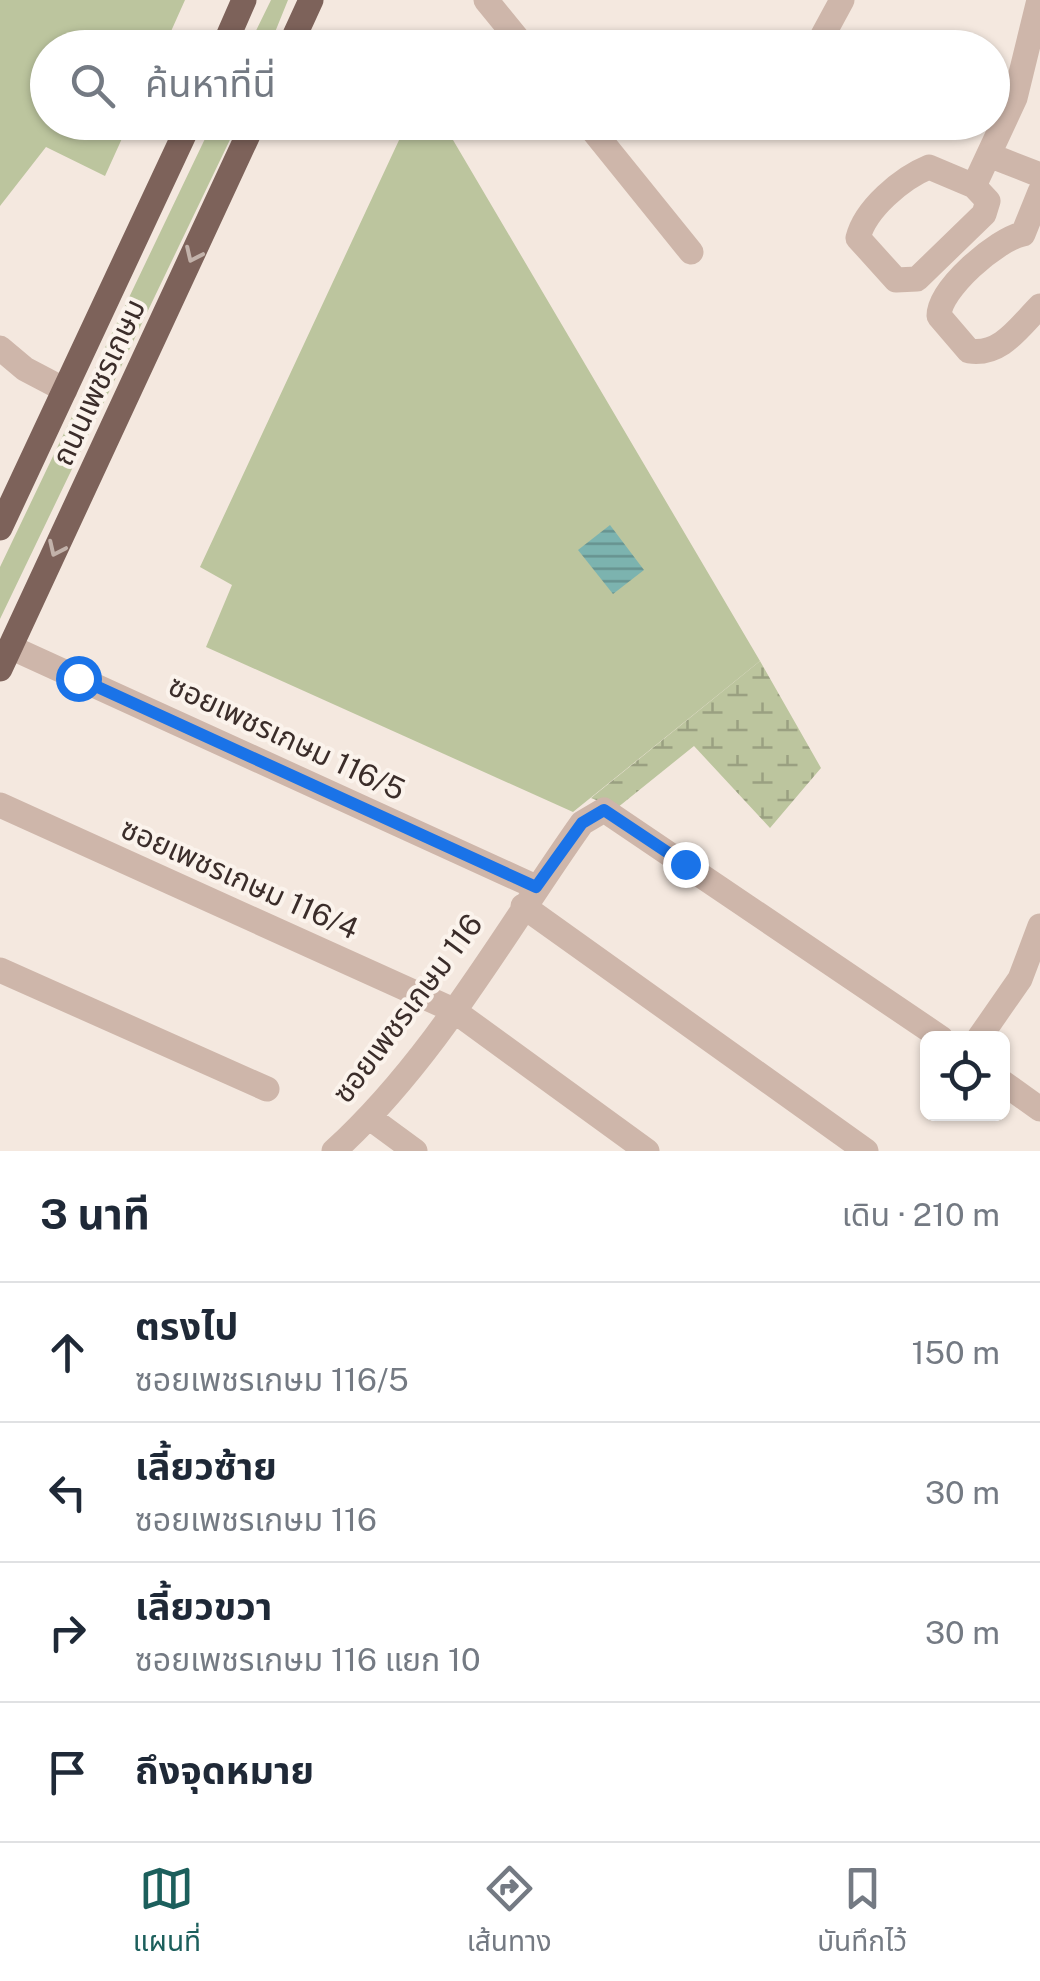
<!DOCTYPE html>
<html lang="th">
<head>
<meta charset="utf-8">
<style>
	:root { --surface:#fff; --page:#f6f6f7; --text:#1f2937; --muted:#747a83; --line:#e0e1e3; --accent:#1c5f5c }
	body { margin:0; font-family:"Public Sans","Noto Sans Thai",sans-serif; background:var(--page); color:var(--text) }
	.controls { position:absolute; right:30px; bottom:30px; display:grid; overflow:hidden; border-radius:15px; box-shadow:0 2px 8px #0004 }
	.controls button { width:90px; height:90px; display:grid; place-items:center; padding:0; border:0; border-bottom:2px solid var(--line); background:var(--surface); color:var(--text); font:50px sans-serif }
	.stop { position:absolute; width:30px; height:30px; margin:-22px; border:8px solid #1a73e8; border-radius:50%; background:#fff }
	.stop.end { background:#1a73e8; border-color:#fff; box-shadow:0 2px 10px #0008 }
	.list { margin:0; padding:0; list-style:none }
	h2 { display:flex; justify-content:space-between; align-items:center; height:130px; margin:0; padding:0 40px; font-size:42px }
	h2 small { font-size:32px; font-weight:400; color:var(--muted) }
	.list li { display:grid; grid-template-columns:65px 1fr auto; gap:30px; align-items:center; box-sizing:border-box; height:140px; padding:0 40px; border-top:2px solid var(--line) }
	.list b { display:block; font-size:38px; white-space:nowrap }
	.list p { margin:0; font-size:32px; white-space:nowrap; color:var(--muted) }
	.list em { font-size:32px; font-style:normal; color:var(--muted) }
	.icon { flex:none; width:55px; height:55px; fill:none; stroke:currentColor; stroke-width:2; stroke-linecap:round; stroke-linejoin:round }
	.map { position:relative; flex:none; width:1040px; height:1151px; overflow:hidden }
	.search { position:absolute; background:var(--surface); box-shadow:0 2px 8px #0004; left:30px; right:30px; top:30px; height:110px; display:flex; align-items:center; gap:25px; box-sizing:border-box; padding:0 35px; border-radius:55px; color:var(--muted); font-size:38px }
	.sheet { height:690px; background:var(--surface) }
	nav { display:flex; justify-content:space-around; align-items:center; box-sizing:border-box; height:140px; border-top:2px solid var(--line); background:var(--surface); font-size:28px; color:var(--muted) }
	nav a { display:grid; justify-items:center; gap:5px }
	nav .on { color:var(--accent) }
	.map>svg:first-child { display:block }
	.green { fill:#bcc59e }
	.wetland { fill:url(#wetland-marsh) }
	.water { fill:url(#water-rules) }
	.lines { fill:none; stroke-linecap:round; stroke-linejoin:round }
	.minor { stroke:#ceb6aa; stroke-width:25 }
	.major { stroke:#7d625a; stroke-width:25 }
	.oneway { stroke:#c2b2aa }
	.route { stroke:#1a73e8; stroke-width:12 }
	.labels { text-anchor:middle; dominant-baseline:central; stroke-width:8; stroke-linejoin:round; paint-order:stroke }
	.street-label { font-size:30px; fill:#3b2d2a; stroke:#fbf3ec }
</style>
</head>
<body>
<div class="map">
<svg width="1040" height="1151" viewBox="0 0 1040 1151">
	<defs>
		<pattern id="wetland-marsh" width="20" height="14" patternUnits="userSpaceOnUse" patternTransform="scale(2.5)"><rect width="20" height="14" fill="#bcc59e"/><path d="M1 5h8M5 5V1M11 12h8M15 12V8" fill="none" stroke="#9aa081"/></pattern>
		<pattern id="water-rules" width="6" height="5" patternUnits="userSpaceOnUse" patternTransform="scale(2.5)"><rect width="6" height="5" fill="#7cb3af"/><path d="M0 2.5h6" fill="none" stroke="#67928f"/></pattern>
	</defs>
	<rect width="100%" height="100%" fill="#f4e8df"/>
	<path class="green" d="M0 0H185L164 47 48 48V122L129 123 105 176 46 147 0 206Z
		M271 0H288L269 47H248Z
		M213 122 238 123 0 619V567Z
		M407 123H443L760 661 573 812 206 647 232 585 200 567Z"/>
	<path class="wetland" d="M760 661 821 768 770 828 694 746 617 808 591 798Z"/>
	<path class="water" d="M610 525 644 570 613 594 578 550Z"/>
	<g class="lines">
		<path class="minor" d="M486 0 525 48
			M649 48 654 43
			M816 48 842 0
			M586 122 691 252
			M989 155 1040 175
			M974 186 988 201 984 214 917 279 896 280 858 238C865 209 902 178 929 167L974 186 1015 98 1039 0
			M1040 192 1023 234C997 239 939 289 939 316L969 351C1001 356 1019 327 1040 306
			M0 348 25 369 65 390
			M10 647 536 887
			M0 805 453 1010 647 1151
			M523 906 866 1151
			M0 970 267 1089
			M979 1038 1020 979 1040 926
			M1002 1082 1040 1109
			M370 1118 415 1151
			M334 1151C435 1059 504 933 582 823L604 810 941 1038"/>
		<path class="major" d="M223 48 244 0
			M289 48 311 0
			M0 528 190 122
			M0 669 254 122"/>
	</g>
	<defs><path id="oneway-chevron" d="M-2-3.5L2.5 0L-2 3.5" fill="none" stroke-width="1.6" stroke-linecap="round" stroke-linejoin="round" transform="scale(2.5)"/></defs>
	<g class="oneway">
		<use href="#oneway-chevron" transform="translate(193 255) rotate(115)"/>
		<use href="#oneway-chevron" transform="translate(56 549) rotate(115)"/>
	</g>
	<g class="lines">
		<path class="route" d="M78 678 536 887 582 823 604 810 685 864"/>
	</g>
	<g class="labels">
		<g class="street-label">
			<text transform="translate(98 382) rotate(-65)">ถนนเพชรเกษม</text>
			<text transform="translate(287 737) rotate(25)">ซอยเพชรเกษม 116/5</text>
			<text transform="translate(240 878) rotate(24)">ซอยเพชรเกษม 116/4</text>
			<text transform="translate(407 1008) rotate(-53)">ซอยเพชรเกษม 116</text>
		</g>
	</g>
</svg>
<div class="controls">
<button><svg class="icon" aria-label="locate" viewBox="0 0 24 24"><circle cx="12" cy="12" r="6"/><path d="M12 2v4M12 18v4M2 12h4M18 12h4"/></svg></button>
</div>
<div class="stop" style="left:78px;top:678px"></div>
<div class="stop end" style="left:685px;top:864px"></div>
<div class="search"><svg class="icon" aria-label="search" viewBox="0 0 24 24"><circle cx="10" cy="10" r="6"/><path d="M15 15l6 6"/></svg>ค้นหาที่นี่</div>
</div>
<section class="sheet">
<h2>3 นาที<small>เดิน · 210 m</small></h2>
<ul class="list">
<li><svg class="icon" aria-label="ahead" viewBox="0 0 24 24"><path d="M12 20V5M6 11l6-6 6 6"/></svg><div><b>ตรงไป</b><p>ซอยเพชรเกษม 116/5</p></div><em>150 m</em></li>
<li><svg class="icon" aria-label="left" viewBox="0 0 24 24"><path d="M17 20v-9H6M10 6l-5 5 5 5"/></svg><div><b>เลี้ยวซ้าย</b><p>ซอยเพชรเกษม 116</p></div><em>30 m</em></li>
<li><svg class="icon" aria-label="right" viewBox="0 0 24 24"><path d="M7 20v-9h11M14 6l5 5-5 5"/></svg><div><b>เลี้ยวขวา</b><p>ซอยเพชรเกษม 116 แยก 10</p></div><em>30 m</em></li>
<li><svg class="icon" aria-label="arrive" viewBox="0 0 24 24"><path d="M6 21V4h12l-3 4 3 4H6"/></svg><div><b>ถึงจุดหมาย</b></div></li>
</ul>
</section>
<nav>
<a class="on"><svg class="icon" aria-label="map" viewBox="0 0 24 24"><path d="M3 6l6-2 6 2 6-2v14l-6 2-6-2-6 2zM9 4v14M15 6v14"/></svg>แผนที่</a>
<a><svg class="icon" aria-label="directions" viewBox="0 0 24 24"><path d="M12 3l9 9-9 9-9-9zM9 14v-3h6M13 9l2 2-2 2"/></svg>เส้นทาง</a>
<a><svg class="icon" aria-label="saved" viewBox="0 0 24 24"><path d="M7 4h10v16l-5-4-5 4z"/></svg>บันทึกไว้</a>
</nav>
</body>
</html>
